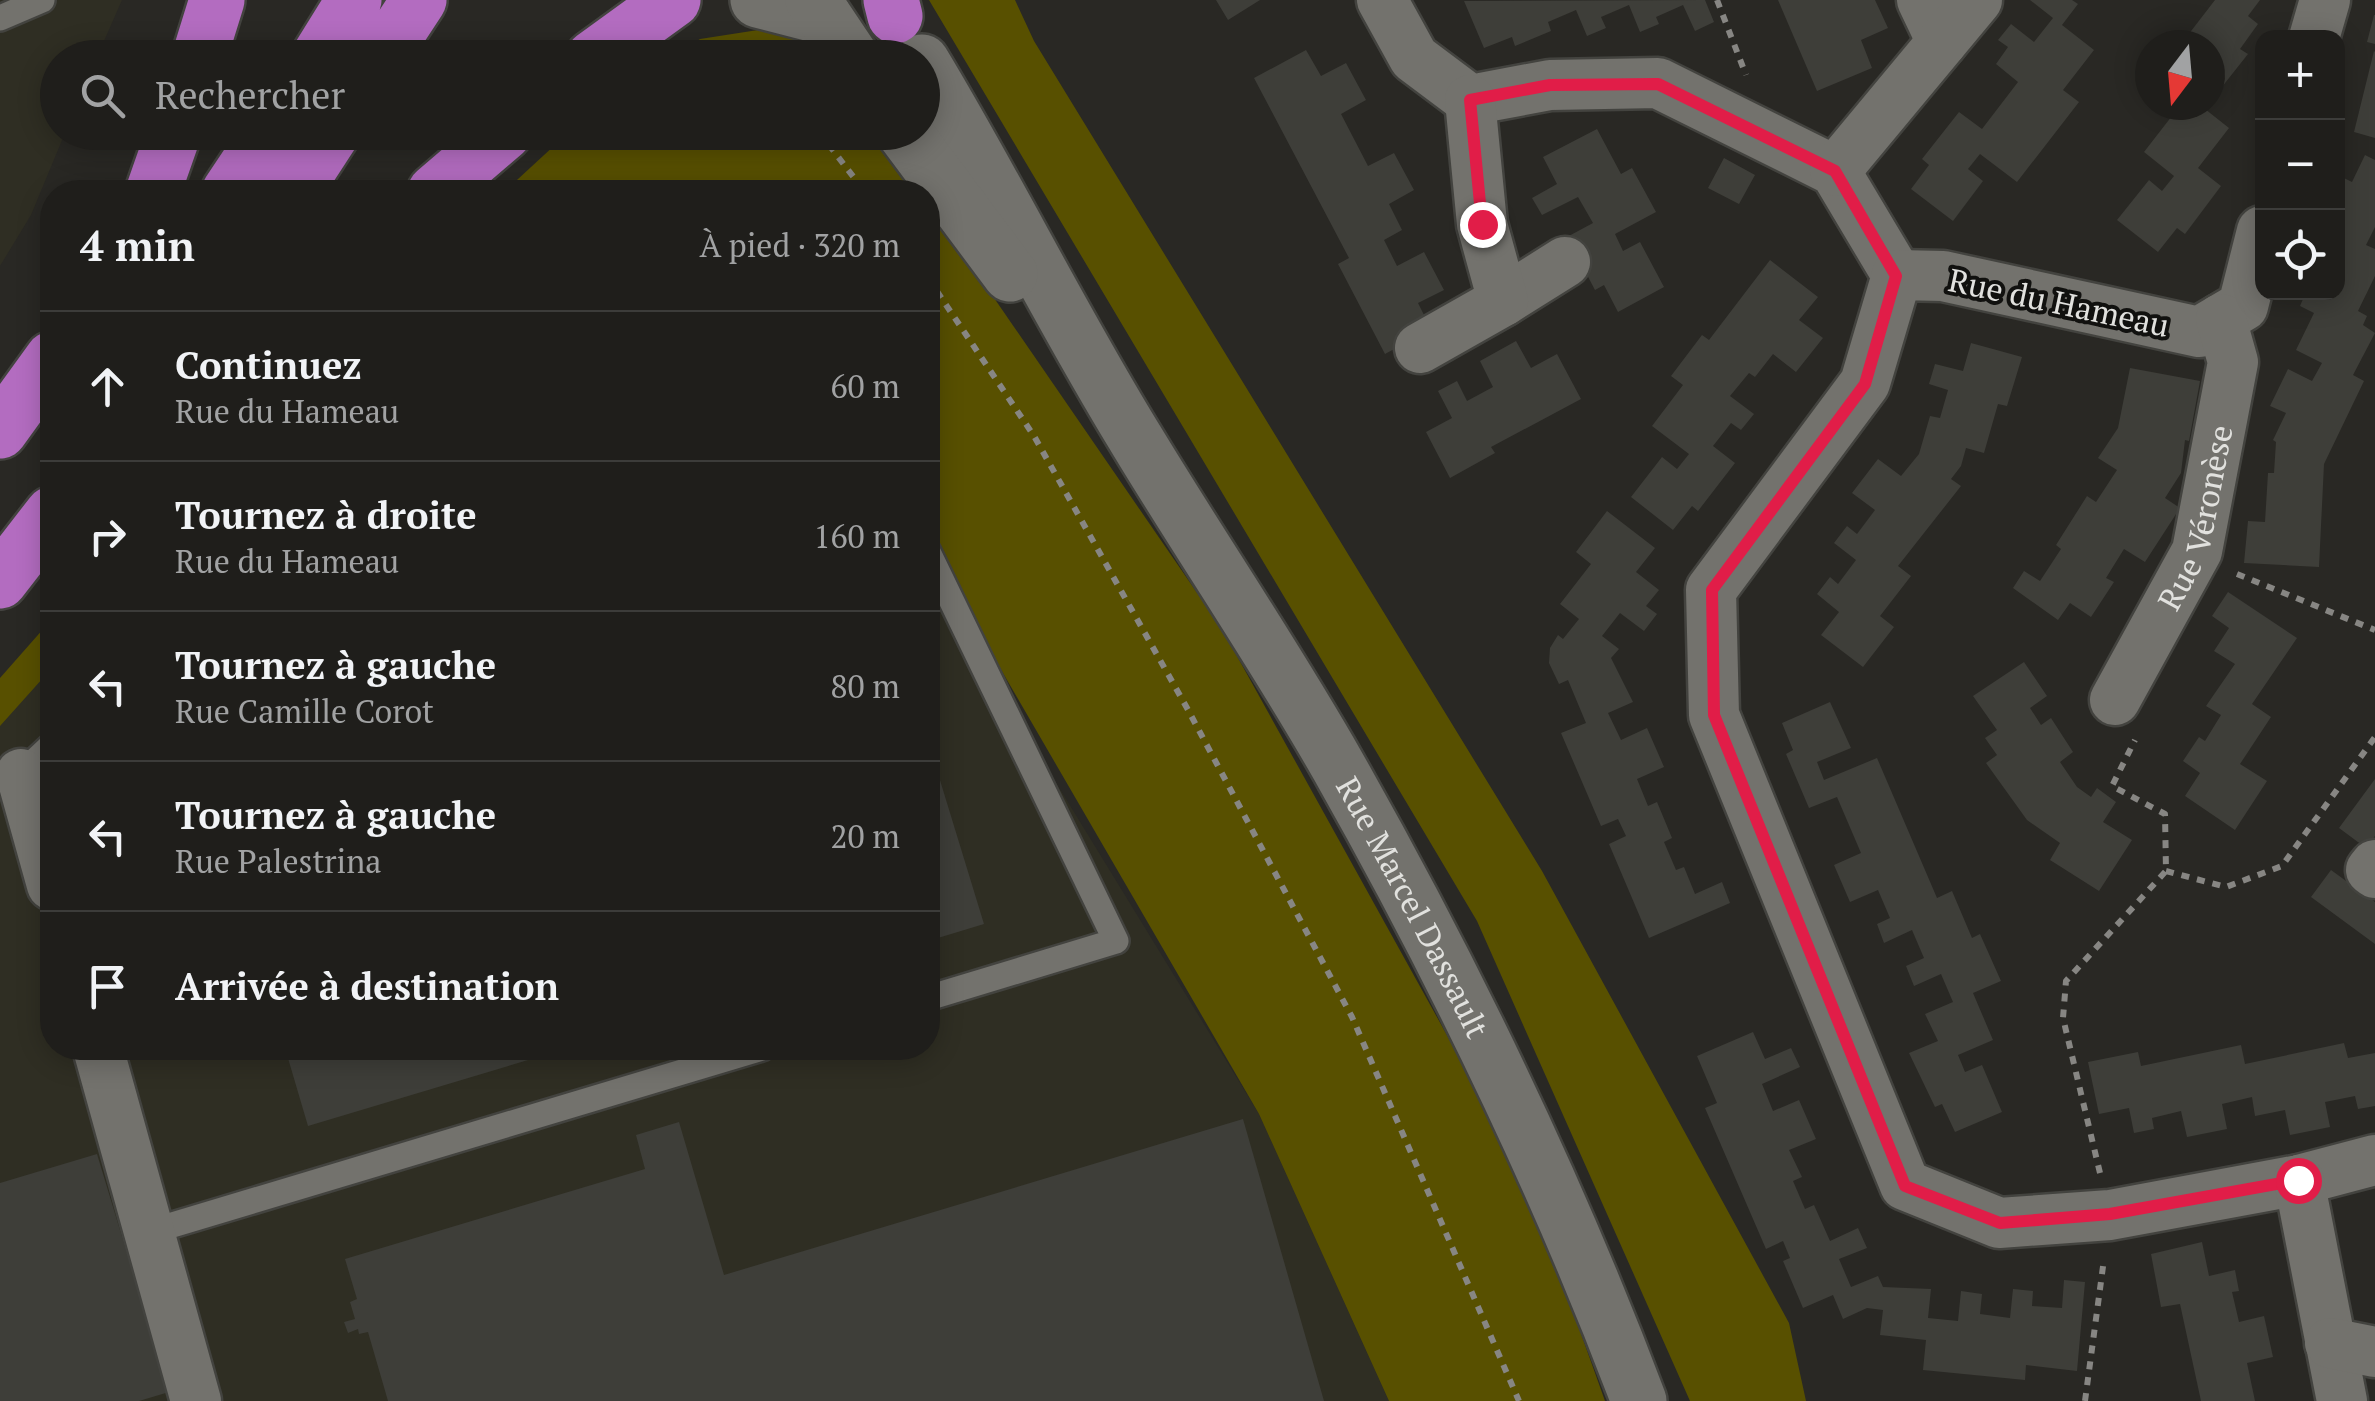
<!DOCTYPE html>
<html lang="fr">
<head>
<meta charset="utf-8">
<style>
	:root { --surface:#1f1e1b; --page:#272724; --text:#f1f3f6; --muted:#a1a2a3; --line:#3c3c3a }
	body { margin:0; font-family:"PT Serif",serif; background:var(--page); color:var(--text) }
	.controls { position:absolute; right:30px; top:30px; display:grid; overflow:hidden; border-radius:20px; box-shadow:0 5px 25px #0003 }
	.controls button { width:90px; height:90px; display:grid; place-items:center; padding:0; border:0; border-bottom:2px solid var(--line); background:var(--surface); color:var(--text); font:50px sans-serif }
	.compass { position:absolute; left:2135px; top:30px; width:90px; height:90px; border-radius:50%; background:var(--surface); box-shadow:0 5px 25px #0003; rotate:196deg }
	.stop { position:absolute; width:30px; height:30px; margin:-22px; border:8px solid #e11d48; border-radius:50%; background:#fff }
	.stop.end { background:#e11d48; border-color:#fff; box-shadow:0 2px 10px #0008 }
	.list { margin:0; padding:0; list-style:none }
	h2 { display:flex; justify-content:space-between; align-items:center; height:130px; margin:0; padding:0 40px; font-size:42px }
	h2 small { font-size:32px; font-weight:400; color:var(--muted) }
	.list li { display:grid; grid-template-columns:65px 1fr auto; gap:30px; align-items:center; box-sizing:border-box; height:150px; padding:0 40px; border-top:2px solid var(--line) }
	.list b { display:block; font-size:38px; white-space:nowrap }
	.list p { margin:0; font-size:32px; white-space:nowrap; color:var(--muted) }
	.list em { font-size:32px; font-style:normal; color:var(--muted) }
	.icon { flex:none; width:55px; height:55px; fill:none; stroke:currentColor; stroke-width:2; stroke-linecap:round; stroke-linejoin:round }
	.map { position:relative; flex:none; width:2375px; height:1401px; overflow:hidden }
	.search { position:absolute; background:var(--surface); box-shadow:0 5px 25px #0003; left:40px; top:40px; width:900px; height:110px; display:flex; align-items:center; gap:25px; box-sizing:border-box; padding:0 35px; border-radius:55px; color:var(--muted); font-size:38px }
	.panel { position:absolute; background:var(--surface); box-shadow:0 5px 25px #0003; left:40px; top:180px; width:900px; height:880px; border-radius:40px }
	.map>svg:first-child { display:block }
	.built { fill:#2f2e23 }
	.forest { fill:#585000 }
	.building { fill:#3e3e39 }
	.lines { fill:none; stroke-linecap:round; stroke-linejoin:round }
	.service-casing { stroke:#43433f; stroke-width:30 }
	.minor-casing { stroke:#43433f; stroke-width:55 }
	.tertiary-casing { stroke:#43433f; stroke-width:60 }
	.trunk-casing { stroke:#43433f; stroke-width:60 }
	.path { stroke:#878683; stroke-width:6; stroke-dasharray:8 8; stroke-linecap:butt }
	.service { stroke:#73726d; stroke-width:25 }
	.minor { stroke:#73726d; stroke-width:50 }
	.tertiary { stroke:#73726d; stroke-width:55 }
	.trunk { stroke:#b36cc0; stroke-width:55 }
	.route { stroke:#e11d48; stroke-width:12 }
	.labels { text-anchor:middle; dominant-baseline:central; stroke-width:8; stroke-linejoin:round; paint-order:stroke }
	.street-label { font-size:32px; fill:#e1e1de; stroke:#11110f }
</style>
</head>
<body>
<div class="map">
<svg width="2375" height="1401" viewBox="0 0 2375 1401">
	<rect width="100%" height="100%" fill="#292824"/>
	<path class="built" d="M0 0H122L97 57 58 58V132L65 133 31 215 0 266Z
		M928 556 1036 750 1259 1114 1389 1401H0V714L52 669V1048H928Z"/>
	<path class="forest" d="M929 0H1015L1034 41 1542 871 1789 1323 1806 1401H1690L1477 921Z
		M758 30 788 35 815 57 672 58 700 39Z
		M569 132 879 133 921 192H504Z
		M928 202 1222 629 1525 1176 1605 1401H1389L1259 1114 928 544Z
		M52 619V668L0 726V678Z"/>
	<path class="building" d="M1216 0H1260L1228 20Z
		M1705 0 1714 22 1695 31 1683 5 1656 17 1659 24 1640 32 1629 5 1601 17 1606 28 1587 36 1576 10 1548 22 1551 31 1515 46 1512 37 1484 48 1464 1Z
		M1778 0H1875L1888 28 1861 40 1872 68 1817 91Z
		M2030 0H2072L2078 4 2062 25 2094 50 2063 90 2079 102 2017 182 1980 154 1968 169 1983 181 1953 221 1911 189 1929 165 1922 159 1959 112 1982 129 2018 82 1996 64 2008 47 1998 40 2011 24 2034 42 2053 18Z
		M2215 0H2260L2248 16 2258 24 2240 49 2248 54 2210 102V45H2201L2188 35Z
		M2374 15H2375V44L2367 42Z
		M1306 50 1321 76 1346 63 1366 100 1341 114 1368 166 1394 153 1414 190 1389 204 1402 230 1384 240 1397 266 1424 252 1444 290 1418 303 1431 329 1385 354 1338 264 1349 258 1254 78Z
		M2374 51 2375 52V138L2354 132Z
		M2166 105H2208L2205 109 2229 128 2198 168 2221 186 2185 234 2177 228 2158 252 2117 220 2149 180 2162 191 2174 176 2144 152 2175 112Z
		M1597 129 1621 174 1632 168 1656 212 1615 234 1623 251 1640 242 1664 287 1618 312 1604 285 1595 290 1567 237 1593 223 1578 197 1542 215 1532 198 1557 184 1543 157Z
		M2365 155 2375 160V227L2366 245 2375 249V276L2358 311 2367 316 2363 325 2375 333 2353 375 2364 381 2324 464 2319 567 2244 563 2248 521 2265 522 2268 473H2274L2276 442 2273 440 2286 413 2270 406 2288 369 2312 381 2322 363 2296 350 2314 313 2300 306 2306 292H2338V175L2352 182Z
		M1724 158 1755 175 1739 204 1708 188Z
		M1770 260 1818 297 1799 320 1823 338 1796 372 1773 354 1755 377 1749 373 1730 396 1754 414 1741 430 1731 423 1713 446 1735 463 1698 511 1692 506 1673 530 1631 497 1662 457 1677 469 1689 454 1652 426 1683 385 1671 376 1702 335 1709 340Z
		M1516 341 1531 368 1557 354 1581 399 1491 447 1495 453 1450 478 1426 432 1452 418 1438 391 1457 381 1467 401 1493 387 1480 361Z
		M1971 343 2022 357 2007 406 1998 404 1984 453 1966 448 1961 466 1951 479 1961 486 1898 566 1911 576 1880 616 1894 627 1863 667 1821 635 1839 612 1817 594 1830 577 1838 584 1856 560 1834 543 1847 526 1857 534 1875 510 1852 493 1878 459 1901 476 1919 454 1930 416 1940 418 1948 390 1929 384 1935 364 1963 371Z
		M2130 368 2200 381 2189 441 2185 440 2181 473 2165 498 2180 508 2145 562 2124 549 2106 578 2114 582 2091 617 2070 603 2058 620 2013 588 2024 571 2040 581 2061 549 2056 545 2087 496 2096 502 2117 470 2098 458 2118 428Z
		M1607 511 1655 548 1636 572 1659 590 1646 606 1657 614 1644 631 1620 613 1602 636 1619 649 1611 658 1633 702 1608 713 1621 740 1647 728 1664 767 1637 779 1648 806 1657 802 1672 838 1664 842 1676 870 1684 867 1695 894 1722 882 1730 903 1649 938 1609 844 1626 836 1618 819 1601 826 1561 733 1586 723 1568 680 1559 684 1549 663 1550 648 1558 635 1563 639 1579 619 1560 604 1591 564 1576 552Z
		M2228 592 2297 638 2252 704 2271 717 2240 764 2267 781 2235 830 2185 796 2200 773 2183 761 2199 737 2205 741 2221 715 2206 706 2235 664 2214 651 2229 628 2212 616Z
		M2024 662 2047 696 2030 708 2041 725 2051 718 2073 752 2060 762 2077 787 2091 797 2097 788 2116 802 2103 822 2132 840 2099 891 2050 860 2060 843 2027 820 1986 763 1997 755 1985 738 1997 730 1973 696Z
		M1830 702 1851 748 1817 762 1824 780 1877 758 1937 898 1952 891 1972 938 1980 934 2001 981 1973 993 1993 1040 1958 1055 1965 1072 1982 1065 2002 1112 1955 1132 1942 1104 1935 1107 1909 1053 1938 1041 1925 1014 1953 1002 1941 974 1914 986 1906 966 1924 958 1912 930 1884 943 1877 924 1890 918 1878 890 1850 902 1834 865 1861 853 1837 797 1809 808 1786 754 1793 750 1782 723Z
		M928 741 984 924 928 941Z
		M2375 779V836L2366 848 2339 828Z
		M2331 870 2375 902V944L2311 897Z
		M1753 1032 1765 1059 1791 1048 1800 1067 1762 1084 1773 1111 1799 1100 1816 1139 1789 1150 1802 1177 1793 1181 1805 1209 1814 1205 1830 1241 1858 1228 1867 1248 1839 1259 1851 1287 1878 1276 1883 1287 1931 1289 1928 1318 1958 1321 1961 1291 1982 1294 1980 1314 2010 1318 2013 1289 2033 1291 2032 1306 2062 1308 2064 1280 2085 1282 2077 1371 2026 1365 2025 1380 1923 1370 1926 1340 1880 1335 1883 1310 1867 1308 1843 1319 1833 1295 1803 1308 1783 1261 1790 1258 1783 1241 1766 1249 1705 1108 1717 1103 1697 1056Z
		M2344 1043 2348 1058 2375 1053V1106L2358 1109 2355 1096 2325 1102 2330 1127 2290 1135 2285 1110 2255 1116 2252 1097 2222 1104 2227 1129 2187 1137 2181 1111 2152 1118 2154 1129 2134 1133 2129 1108 2099 1114 2088 1062 2138 1052 2141 1066 2241 1045 2245 1064Z
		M285 1048H568L308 1126Z
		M1243 1119 1324 1401H388L368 1332 359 1334 358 1329 348 1333 344 1322 355 1319 350 1302 357 1299 345 1259 645 1169 636 1135 679 1122 724 1275Z
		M97 1154 169 1392 139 1401H0V1183Z
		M2202 1242 2209 1276 2235 1270 2239 1291 2232 1292 2239 1322 2264 1316 2273 1357 2247 1363 2255 1401H2201L2180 1304 2161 1307 2151 1254Z"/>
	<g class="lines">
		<g class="service-casing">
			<path id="service" d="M0 18 42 0
				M928 552 1116 941 928 998
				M21 774 52 745
				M149 1232 762 1048"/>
		</g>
		<g class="minor-casing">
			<g id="minor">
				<path d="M1382 0 1414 58 1470 100 1550 85 1658 83 1835 171 1897 275"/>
				<path d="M1922 0 1942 42"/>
				<path d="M2314 38 2325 0"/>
				<path d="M1835 171 1977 0"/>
				<path d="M2262 231 2243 306 2199 332 1943 276 1897 275 1865 383 1711 590 1714 715 1905 1185 1999 1223 2110 1215 2299 1180 2375 1160"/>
				<path d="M1503 301 1565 262"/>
				<path d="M1420 348 1503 301 1482 224 1470 100"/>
				<path id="s1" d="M2115 700 2197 551 2233 362 2221 319"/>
				<path d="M21 774 52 885"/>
				<path d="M2375 865 2371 870 2375 873"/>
				<path d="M98 1048 196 1401"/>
				<path d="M2299 1180 2342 1401"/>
				<path d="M2330 1343 2375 1352"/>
			</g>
		</g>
		<g class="tertiary-casing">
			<g id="tertiary">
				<path d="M758 0 824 17"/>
				<path d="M813 0 852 58"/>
				<path id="s2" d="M922 62C997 186 1061 318 1137 441 1203 550 1275 655 1338 766 1454 971 1556 1181 1639 1401"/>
				<path d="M904 132 1010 274"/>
			</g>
		</g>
		<g class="trunk-casing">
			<path id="trunk" d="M891 0 895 16
				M199 58 217 0
				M318 58 354 0
				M381 58 419 0
				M593 58 673 0
				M153 192 174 132
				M229 192 269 132
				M294 192 333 132
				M435 192 505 132
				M0 431 52 359
				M0 581 52 514"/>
		</g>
		<path class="path" d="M1717 0 1746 75
			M819 132 865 192
			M928 278 1034 436 1187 708 1352 1017 1519 1401
			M2237 574 2375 630
			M2166 871 2226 887 2282 866 2375 737
			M2100 1173 2063 1018 2066 981 2166 871 2165 814 2112 786 2135 740
			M2085 1401 2104 1259"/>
		<use href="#service" class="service"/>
		<use href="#minor" class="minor"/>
		<use href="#tertiary" class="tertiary"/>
		<use href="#trunk" class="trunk"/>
	</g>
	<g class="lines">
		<path class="route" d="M1482 224 1470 100 1550 85 1658 84 1835 171 1896 276 1865 384 1712 590 1714 715 1905 1186 2000 1223 2110 1214 2298 1180"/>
	</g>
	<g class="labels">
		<g class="street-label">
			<text transform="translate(2059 302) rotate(12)">Rue du Hameau</text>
			<text stroke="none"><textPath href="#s1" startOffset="202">Rue Véronèse</textPath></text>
			<text stroke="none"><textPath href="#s2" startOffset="978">Rue Marcel Dassault</textPath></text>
		</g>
	</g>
</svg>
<div class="controls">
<button>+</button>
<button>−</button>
<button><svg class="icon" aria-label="locate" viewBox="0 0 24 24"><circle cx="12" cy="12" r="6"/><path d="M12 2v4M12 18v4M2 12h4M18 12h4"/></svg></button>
</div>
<svg class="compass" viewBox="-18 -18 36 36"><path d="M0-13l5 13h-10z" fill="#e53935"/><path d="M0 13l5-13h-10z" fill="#a1a2a3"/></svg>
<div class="stop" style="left:2298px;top:1180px"></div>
<div class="stop end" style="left:1482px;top:224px"></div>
<div class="search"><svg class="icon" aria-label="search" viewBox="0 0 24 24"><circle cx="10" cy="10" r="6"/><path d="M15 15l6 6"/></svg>Rechercher</div>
<section class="panel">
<h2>4 min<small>À pied · 320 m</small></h2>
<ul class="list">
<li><svg class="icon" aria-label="ahead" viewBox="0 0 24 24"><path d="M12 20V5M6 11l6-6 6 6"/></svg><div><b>Continuez</b><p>Rue du Hameau</p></div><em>60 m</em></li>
<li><svg class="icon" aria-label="right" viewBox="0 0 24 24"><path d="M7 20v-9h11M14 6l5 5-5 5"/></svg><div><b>Tournez à droite</b><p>Rue du Hameau</p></div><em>160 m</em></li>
<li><svg class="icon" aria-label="left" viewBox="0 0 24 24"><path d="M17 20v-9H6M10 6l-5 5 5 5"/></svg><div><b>Tournez à gauche</b><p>Rue Camille Corot</p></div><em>80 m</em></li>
<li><svg class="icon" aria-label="left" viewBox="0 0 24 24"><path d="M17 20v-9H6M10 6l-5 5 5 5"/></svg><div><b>Tournez à gauche</b><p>Rue Palestrina</p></div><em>20 m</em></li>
<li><svg class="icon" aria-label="arrive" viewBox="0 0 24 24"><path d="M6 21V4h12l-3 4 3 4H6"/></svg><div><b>Arrivée à destination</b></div></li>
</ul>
</section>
</div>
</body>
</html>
